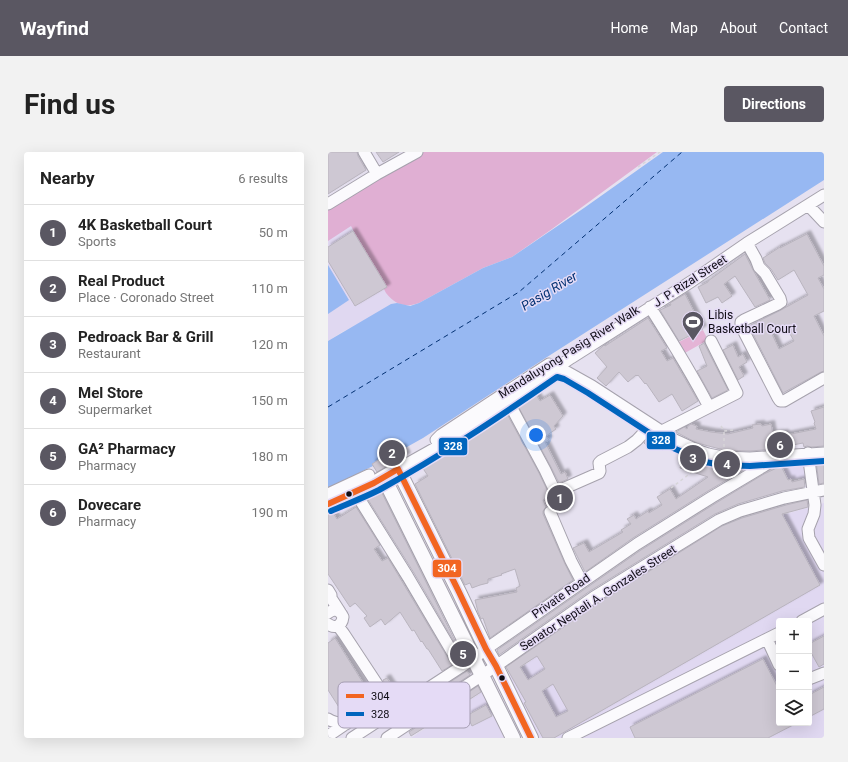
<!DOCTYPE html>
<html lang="en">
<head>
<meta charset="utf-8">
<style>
	:root { --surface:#fff; --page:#f2f2f2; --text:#222; --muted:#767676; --line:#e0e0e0; --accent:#5a5762 }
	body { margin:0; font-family:Roboto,sans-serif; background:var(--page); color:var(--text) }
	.controls { position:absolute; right:12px; bottom:12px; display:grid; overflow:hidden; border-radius:4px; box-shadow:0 4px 16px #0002 }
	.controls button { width:36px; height:36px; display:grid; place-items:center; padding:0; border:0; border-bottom:1px solid var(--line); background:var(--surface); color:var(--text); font:20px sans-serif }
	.you { position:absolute; left:208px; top:283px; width:14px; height:14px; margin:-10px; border:3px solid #fff; border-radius:50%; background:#1a73e8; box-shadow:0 0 0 6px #1a73e833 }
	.badge { display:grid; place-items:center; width:26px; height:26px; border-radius:50%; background:var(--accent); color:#fff; font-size:13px; font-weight:700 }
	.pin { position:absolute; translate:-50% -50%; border:2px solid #fff; box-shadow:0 1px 4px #0006 }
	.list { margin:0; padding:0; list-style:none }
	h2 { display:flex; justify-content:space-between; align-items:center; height:52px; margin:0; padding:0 16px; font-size:17px }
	h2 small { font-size:13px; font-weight:400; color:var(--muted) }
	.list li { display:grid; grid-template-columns:26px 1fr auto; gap:12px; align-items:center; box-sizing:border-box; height:56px; padding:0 16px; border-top:1px solid var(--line) }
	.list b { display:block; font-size:15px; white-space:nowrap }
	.list p { margin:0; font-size:13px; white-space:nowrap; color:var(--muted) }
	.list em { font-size:13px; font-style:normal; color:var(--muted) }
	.icon { flex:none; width:22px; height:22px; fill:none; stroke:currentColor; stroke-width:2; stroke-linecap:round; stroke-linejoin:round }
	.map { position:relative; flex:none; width:496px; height:586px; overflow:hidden; border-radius:4px }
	header { display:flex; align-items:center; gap:24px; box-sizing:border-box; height:56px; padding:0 20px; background:var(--accent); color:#fff }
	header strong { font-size:19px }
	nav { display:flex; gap:22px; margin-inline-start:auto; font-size:14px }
	.intro { display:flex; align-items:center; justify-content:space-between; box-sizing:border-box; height:96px; padding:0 24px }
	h1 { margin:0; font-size:28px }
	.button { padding:10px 18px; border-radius:4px; background:var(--accent); color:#fff; font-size:14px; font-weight:700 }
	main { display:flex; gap:24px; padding:0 24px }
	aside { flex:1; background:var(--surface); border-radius:4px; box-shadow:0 4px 16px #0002 }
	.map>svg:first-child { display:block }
	.built { fill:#e0d8f1; fill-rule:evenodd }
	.green { fill:#e4b4d6 }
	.forest { fill:#e0afd3 }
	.water { fill:#97b8f2 }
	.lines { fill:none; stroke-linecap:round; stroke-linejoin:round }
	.ferry { stroke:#033173; stroke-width:1; stroke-dasharray:5 4; stroke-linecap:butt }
	.building { fill:#cec8d3; stroke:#b9b4be; fill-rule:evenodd; filter:url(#shadow) }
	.minor-casing { stroke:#a6a2ad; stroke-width:13 }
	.major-casing { stroke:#a6a2ad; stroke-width:16 }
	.path { stroke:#d7d5d9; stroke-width:1.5; stroke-dasharray:3 3; stroke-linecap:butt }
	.minor { stroke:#fbfafd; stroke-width:11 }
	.major { stroke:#fbfafd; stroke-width:14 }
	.bus-1-casing { stroke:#e5dbf6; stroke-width:9 }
	.bus-2-casing { stroke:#e5dbf6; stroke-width:9 }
	.bus-1 { stroke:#f26522; stroke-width:6 }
	.bus-2 { stroke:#0065bd; stroke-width:6 }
	.bus-dot { fill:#0f0c15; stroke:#e5dbf6; stroke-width:1.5 }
	.labels { text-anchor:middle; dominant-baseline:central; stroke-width:3; stroke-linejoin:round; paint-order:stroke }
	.street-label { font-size:12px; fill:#0f0c15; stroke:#e5dbf6 }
	.poi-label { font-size:12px; fill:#0f0c15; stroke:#e5dbf6; text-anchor:start }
	.water-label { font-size:13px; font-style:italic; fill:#033173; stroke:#e5dbf6 }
	.key { fill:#e5dbf6; stroke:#a59db2; stroke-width:1 }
	.key-label { font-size:11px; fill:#0f0c15 }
	.line-badge { stroke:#e5dbf6; stroke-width:1.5 }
	.badge-label { font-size:11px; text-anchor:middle; font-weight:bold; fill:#fff }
</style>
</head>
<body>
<header>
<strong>Wayfind</strong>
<nav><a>Home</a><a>Map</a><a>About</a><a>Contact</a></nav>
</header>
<div class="intro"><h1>Find us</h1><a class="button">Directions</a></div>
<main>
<aside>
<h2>Nearby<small>6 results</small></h2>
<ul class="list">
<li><span class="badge">1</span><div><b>4K Basketball Court</b><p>Sports</p></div><em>50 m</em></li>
<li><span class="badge">2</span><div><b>Real Product</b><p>Place · Coronado Street</p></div><em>110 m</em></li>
<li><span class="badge">3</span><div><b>Pedroack Bar &amp; Grill</b><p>Restaurant</p></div><em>120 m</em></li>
<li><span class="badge">4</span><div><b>Mel Store</b><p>Supermarket</p></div><em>150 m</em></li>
<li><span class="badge">5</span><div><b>GA² Pharmacy</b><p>Pharmacy</p></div><em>180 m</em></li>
<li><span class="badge">6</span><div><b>Dovecare</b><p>Pharmacy</p></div><em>190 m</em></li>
</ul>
</aside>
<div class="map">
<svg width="496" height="586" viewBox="0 0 496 586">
	<defs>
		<filter id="shadow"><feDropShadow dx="3.5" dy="-3.5" stdDeviation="1" flood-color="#0004"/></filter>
	</defs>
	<rect width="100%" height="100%" fill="#e6e1f0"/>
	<path class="built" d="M21 54 82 154 69 152 14 180 0 189V67Z
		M496 307V325L460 327 454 312 467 309Z
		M496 351V586H209L179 526 200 511 210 503 437 368ZM451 469H481V571H451Z
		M156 539 176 586H83Z"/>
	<path class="green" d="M375 178 380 188 355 202 349 191Z
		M242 336 246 346 220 357 217 347Z"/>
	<path class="forest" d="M96 0H329L224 77 184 105 155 116 91 151C76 156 68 153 58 141L23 74 0 89V58Z"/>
	<path class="water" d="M335 0H496V28L216 207 95 286 45 314 0 336V189L63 152 69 151 82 154 91 151 155 116 184 105 256 56Z
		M0 113 21 148 0 162Z"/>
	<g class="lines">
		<path class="ferry" d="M0 255 191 140 354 0"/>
	</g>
	<path class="building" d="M2 0H29L30 4 38 18 0 42V1Z
		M48 0H71L55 10Z
		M25 79 59 135 27 154 0 109V95Z
		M479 82 496 114V123L490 126 496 137V159L486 164 496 184V219L493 220 455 241 421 174 453 158 480 143 466 118 450 128 443 117 437 111 435 106 452 95V96ZM457 173 466 189 451 197 443 180Z
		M417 102 425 118 442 148 427 155 407 124 396 132 404 144 394 151 390 145 378 151 370 135 380 130V129Z
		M357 142 375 177 351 189 332 158 343 153 342 151Z
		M320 166 339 196 333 199 339 209 345 206 370 249 354 259 344 242 331 250 318 231 317 232 310 223 309 224 308 223 300 230 291 220 278 234 269 226 279 215 267 201 275 194 276 193 277 194Z
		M376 191 400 238 384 246 369 219 379 214 371 194Z
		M405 193 410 205 415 202 419 210 411 215 416 224 410 228 395 198Z
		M208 243 212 249 222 243 235 264 226 274 228 277 218 284 221 288 217 290 233 322 237 320 240 327 231 331 223 315 190 254Z
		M496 255V294L483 295 479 294 476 295 475 291 449 296 448 297 422 299 396 298 369 291 348 280 356 275 359 277 360 274 363 272 369 274 368 277 383 280 400 282 425 276 424 273 433 272 434 274 443 272 445 283 457 281 458 283 488 277 486 271 487 270 483 259Z
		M179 262 211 321 220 340 223 343 215 348 218 355 215 359V362L237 412 245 428 162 486 155 466 153 467 150 460 147 448 189 440 188 436 192 434 187 417 173 422 174 423 160 427V431L152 433 144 436 142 431 137 433 87 332 100 324 94 315 124 295V296L141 286 174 266 173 265Z
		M324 282 339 292 335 298 326 292 322 297 316 291Z
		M74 295 79 304 71 309 66 310 49 320 44 312 58 303Z
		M356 302 375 308 394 312 424 313 380 339 305 386 257 420 245 396 256 391 261 400 295 380 293 378 303 372 299 367 306 363 308 367 320 359 321 361 334 353 329 345 342 337 348 347 380 325 352 316Z
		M488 309H496V331L491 332Z
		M453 314 460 328 463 327 464 330 476 327 477 335 454 339 410 352 387 362 262 439 171 503 169 498 313 398 388 351 436 322Z
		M53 339 135 505 86 421 39 346 45 342 46 344Z
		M479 348 480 355 454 362 492 433 226 586H215L196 551 198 550 178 515 270 451 394 374 414 366 458 353ZM209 504 217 517 200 528 192 515ZM225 532 240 559 228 565 214 539Z
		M28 355 52 393 46 397 54 409 60 406 124 513 114 519 100 497H99L94 489 93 490 86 478 84 479 72 460 57 473 53 467 42 475 36 466 39 464 27 451 22 455 0 422V360L4 359 9 367Z
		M496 484V512L491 515 481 497V492Z
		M7 486 42 542 14 560 0 538V491Z
		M435 507 451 538V571H469L440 586H307L302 575Z
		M139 519 142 523 69 571 66 567Z
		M59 526 72 546 64 551 59 542 58 534 55 528Z
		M150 534 153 540 139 549 137 546 122 555 124 558 83 584 81 580Z
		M496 535V557L481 565V543Z
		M158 553 164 564 144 574 140 566V563Z"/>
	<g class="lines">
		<g class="minor-casing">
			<path id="minor" d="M36 0 49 22
				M0 52 49 22 89 0
				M480 53 496 70
				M419 91 428 107 431 115 437 121 452 146 453 150 450 152 416 168 413 170V174L450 246 452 249H456L496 226
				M322 155C343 188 363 220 381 255
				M228 216 239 220 264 234 347 288 371 299 380 302 395 305 422 306 496 301
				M180 249 217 318 226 337 230 339 271 321 272 319 271 311 273 309 300 295 309 288 323 273
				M334 279 409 241 383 189
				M108 288 113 283 221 212
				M480 301 487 353 486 362 480 377 481 386 496 413
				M70 317 111 294 180 249 243 206 364 129 419 91 496 43
				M27 340 80 425 133 515
				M0 342 41 323
				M222 360 243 409 254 430
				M0 438 3 443V446L12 460
				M0 461C6 456 12 458 15 465 14 474 7 477 0 472
				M474 469 496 457
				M439 487 451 513
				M481 527 496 521
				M0 567C6 571 11 571 18 572
				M0 584 50 550 52 542 51 535 16 482 10 474
				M24 586 145 507 158 497 309 392 384 345 436 314 439 312 441 304
				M59 586 168 514 266 445 391 368 412 359 456 346 496 338
				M240 586 451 481"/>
		</g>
		<g class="major-casing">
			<path id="major" d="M56 326 64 342 185 586
				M0 352 46 331 70 317 131 440 158 497 168 514 203 586"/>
		</g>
		<path class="path" d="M310 15 332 0
			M393 274 396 279 405 278
			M396 295V279
			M343 336 364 320 368 308"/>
		<use href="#minor" class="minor"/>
		<use href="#major" class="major"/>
		<g class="bus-1-casing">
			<path id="bus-1" d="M0 352 46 331 70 317 131 440 158 497 168 514 203 586"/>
		</g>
		<g class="bus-2-casing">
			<path id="bus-2" d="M3 359C19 352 35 346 51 338 113 304 171 265 229 225L236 227 260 241 343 295 368 306 377 310 394 313 422 314 496 309"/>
		</g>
		<use href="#bus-1" class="bus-1"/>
		<use href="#bus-2" class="bus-2"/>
	</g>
	<defs>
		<g id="stadium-pin" transform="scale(1.15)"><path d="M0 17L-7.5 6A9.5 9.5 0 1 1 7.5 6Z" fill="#5a5762" stroke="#e5dbf6"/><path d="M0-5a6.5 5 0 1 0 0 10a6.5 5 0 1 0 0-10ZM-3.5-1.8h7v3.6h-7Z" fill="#fff"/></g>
	</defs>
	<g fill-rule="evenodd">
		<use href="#stadium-pin" x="365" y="170"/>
	</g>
	<g class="bus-dot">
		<circle cx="21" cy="342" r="3.5"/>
		<circle cx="174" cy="526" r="3.5"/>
	</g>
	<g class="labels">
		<g class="street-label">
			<text transform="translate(362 129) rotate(-33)">J. P. Rizal Street</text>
			<text transform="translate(241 200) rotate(-32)">Mandaluyong Pasig River Walk</text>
			<text transform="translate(233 444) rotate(-35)">Private Road</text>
			<text transform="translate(270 446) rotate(-33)">Senator Neptali A. Gonzales Street</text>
		</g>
		<g class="poi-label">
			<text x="380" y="163">Libis<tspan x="380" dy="14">Basketball Court</tspan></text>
		</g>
		<g class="water-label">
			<text transform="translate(221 139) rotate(-31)">Pasig River</text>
		</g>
	</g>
	<rect x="10" y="530" width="132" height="46" rx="6" class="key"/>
	<rect x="18" y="542" width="18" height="4" fill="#f26522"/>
	<rect x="18" y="560" width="18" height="4" fill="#0065bd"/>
	<g class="key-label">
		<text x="43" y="548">304</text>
		<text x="43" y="566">328</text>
	</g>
	<g class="line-badge">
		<rect x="318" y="279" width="30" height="19" rx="4" fill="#0065bd"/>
		<rect x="110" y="285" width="30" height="19" rx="4" fill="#0065bd"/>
		<rect x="104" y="407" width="30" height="19" rx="4" fill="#f26522"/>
	</g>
	<g class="badge-label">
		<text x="333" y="292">328</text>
		<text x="125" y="298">328</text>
		<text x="119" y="420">304</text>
	</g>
</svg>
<div class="controls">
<button>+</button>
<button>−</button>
<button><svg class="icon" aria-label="layers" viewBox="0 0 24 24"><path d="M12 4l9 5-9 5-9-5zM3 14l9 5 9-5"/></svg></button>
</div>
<div class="you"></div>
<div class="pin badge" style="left:232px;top:346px">1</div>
<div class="pin badge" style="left:64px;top:301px">2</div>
<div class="pin badge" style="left:365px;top:306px">3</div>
<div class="pin badge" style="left:399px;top:312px">4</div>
<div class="pin badge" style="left:135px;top:502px">5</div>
<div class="pin badge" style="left:452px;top:293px">6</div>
</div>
</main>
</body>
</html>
